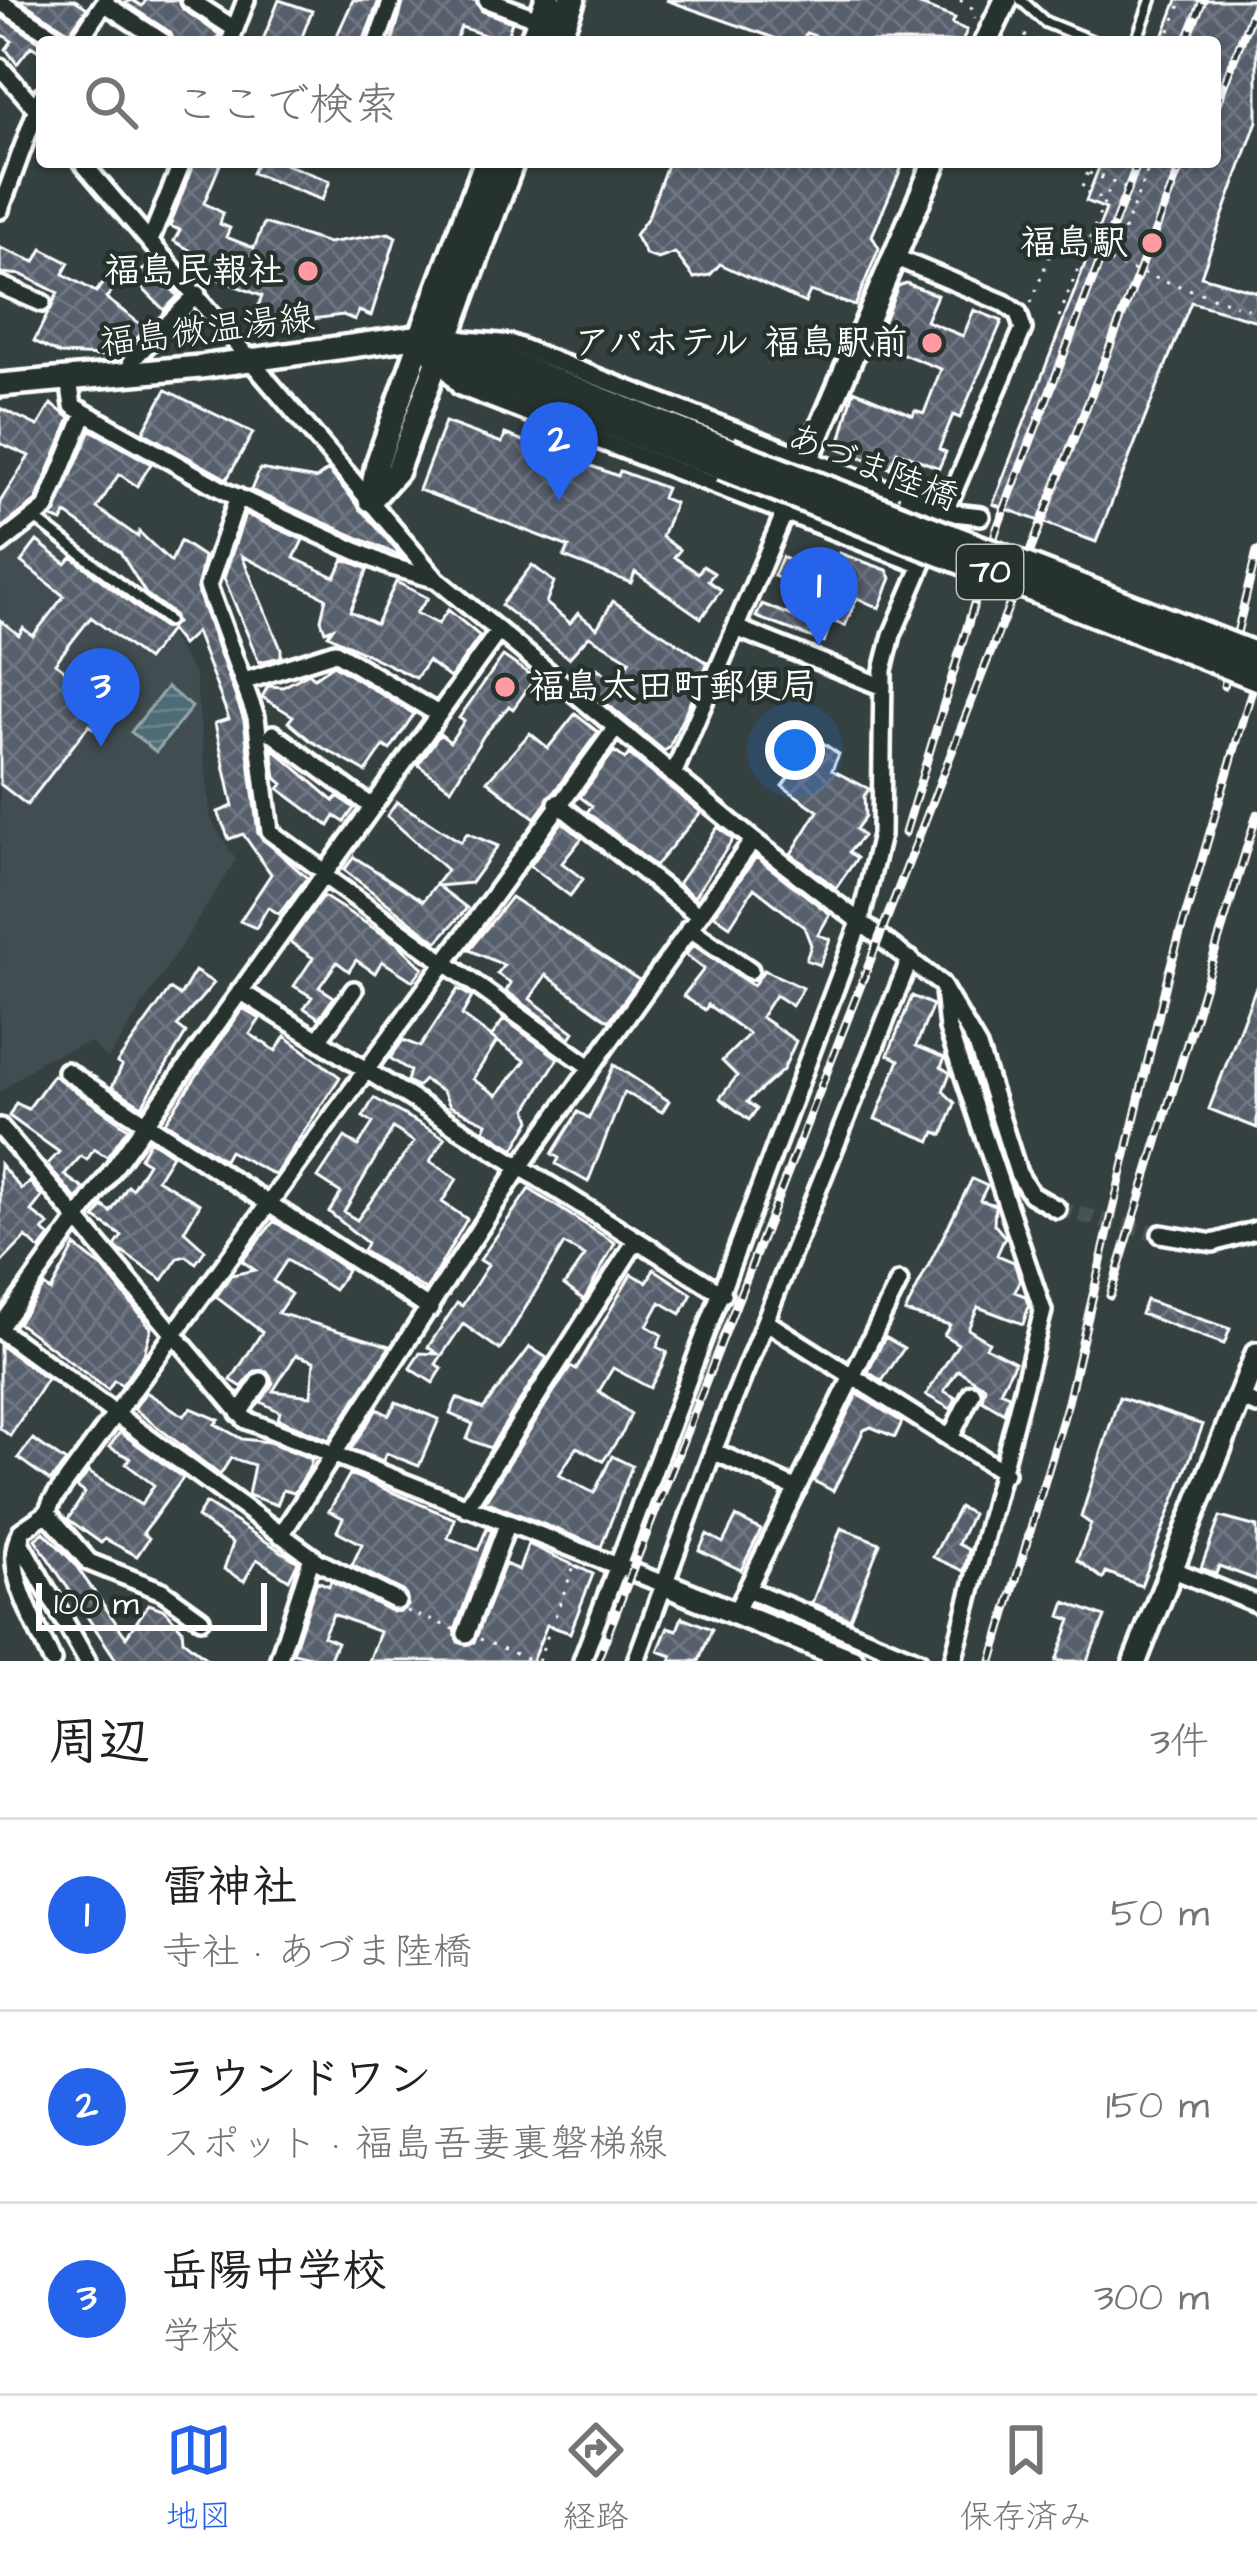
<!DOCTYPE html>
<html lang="ja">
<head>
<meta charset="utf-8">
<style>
	:root { --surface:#fff; --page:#f2f2f2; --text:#202124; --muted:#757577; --line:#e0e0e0; --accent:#2563eb }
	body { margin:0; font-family:"Architects Daughter","Klee One",sans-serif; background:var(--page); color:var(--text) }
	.scale { position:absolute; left:36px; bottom:30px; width:231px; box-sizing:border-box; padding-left:12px; border:6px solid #fff; border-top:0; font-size:33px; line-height:42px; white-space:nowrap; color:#fff; -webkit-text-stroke:9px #26332d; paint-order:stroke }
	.you { position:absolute; left:795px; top:750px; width:42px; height:42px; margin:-30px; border:9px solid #fff; border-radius:50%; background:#1a73e8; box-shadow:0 0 0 18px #1a73e833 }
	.badge { display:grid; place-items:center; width:78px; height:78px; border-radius:50%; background:var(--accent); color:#fff; font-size:39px; font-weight:700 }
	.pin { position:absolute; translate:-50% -99px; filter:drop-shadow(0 3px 6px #0008) }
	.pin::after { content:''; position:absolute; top:63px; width:42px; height:36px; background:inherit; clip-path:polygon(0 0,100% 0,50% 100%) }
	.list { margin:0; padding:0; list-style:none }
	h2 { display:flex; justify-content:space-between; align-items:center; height:156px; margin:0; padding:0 48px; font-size:51px }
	h2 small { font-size:39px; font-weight:400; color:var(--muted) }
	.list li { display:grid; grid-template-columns:78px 1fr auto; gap:36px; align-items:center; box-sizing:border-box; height:192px; padding:0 48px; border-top:3px solid var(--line) }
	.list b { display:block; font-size:45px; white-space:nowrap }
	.list p { margin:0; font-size:39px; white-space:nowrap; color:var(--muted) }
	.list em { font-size:39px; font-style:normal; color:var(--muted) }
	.icon { flex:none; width:66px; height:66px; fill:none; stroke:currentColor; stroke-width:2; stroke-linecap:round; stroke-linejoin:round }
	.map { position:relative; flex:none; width:1257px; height:1661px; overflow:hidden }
	.search { position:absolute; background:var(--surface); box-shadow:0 3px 9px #0004; left:36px; right:36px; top:36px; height:132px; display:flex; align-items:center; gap:30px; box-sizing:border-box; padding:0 42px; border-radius:12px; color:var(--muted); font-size:45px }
	.sheet { height:732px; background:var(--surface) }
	nav { display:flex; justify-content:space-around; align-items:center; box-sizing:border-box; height:168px; border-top:3px solid var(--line); background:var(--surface); font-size:33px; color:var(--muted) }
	nav a { display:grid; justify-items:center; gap:6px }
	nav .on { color:var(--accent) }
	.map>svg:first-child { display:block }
	.built { fill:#434d51 }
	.water { fill:url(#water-rules); stroke:#95a7ac; stroke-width:3 }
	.building { fill:url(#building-cross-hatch); stroke:#fff; stroke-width:3; fill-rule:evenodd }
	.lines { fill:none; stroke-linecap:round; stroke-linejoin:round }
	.street-tunnel { stroke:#495353; stroke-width:15; stroke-dasharray:15 8; stroke-linecap:butt }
	.lane-casing { stroke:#fff; stroke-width:16 }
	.street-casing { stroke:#fff; stroke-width:24 }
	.secondary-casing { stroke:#fff; stroke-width:30 }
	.primary-casing { stroke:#fff; stroke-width:33 }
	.path { stroke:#fff; stroke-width:3; stroke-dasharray:3 9; stroke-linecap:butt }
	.lane { stroke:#26332d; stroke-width:8 }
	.street { stroke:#26332d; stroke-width:15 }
	.secondary { stroke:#26332d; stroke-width:21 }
	.primary { stroke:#26332d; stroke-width:24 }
	.rail-casing { stroke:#fff; stroke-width:9 }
	.rail { stroke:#26332d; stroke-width:4.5; stroke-dasharray:14; stroke-linecap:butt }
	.primary-bridge-casing { stroke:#fff; stroke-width:33; stroke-linecap:butt }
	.path-bridge { stroke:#fff; stroke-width:3; stroke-dasharray:3 9; stroke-linecap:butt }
	.primary-bridge { stroke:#26332d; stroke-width:24 }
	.poi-dot { fill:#ff9aa2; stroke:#26332d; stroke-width:4.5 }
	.labels { text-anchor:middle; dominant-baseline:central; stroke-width:9; stroke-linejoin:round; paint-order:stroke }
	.shield { fill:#26332d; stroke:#bec2c0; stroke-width:3 }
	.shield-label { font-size:33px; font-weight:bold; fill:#fff }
	.poi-label { font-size:36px; font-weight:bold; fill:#fff; stroke:#26332d; text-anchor:end }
	.street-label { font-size:36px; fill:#fff; stroke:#26332d }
</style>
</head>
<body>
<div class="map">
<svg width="1257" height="1661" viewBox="0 0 1257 1661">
	<defs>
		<pattern id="water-rules" width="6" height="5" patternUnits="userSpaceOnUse" patternTransform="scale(3)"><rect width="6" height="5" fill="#4e6c74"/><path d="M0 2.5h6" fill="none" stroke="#698289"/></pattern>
		<pattern id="building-cross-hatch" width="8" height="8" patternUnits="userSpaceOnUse" patternTransform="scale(3)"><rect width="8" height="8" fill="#575e6c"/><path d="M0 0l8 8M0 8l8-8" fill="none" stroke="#707682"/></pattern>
	</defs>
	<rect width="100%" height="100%" fill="#354040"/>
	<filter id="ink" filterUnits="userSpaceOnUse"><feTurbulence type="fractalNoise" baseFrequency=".00833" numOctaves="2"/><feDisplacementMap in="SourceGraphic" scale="24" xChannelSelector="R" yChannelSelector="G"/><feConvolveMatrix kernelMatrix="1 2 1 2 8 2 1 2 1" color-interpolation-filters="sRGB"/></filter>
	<g filter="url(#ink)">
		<path class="built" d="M40 527 158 617 195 675 211 820 236 860 108 1059 90 1042 44 1059 0 1092V550Z"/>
		<path class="water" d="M167 687 192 707 156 752 131 732Z"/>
		<path class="building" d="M19 0H75L87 8 70 32Z
			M132 0 142 6 146 0H178L183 9 220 35 215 42H175L170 32 125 3Z
			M279 0 312 11 300 42H262Z
			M353 0H379L363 42H334Z
			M404 0H475L482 11 512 22 505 42 461 27 455 42H392Z
			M666 0H907L955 18 952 24 967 30 962 42H834L806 33 803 42H786Z
			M1177 0H1257V121L1201 276 1257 292V321L1191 302 1096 542 993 504 1106 209 1086 201 1101 162H1215V42H1161Z
			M0 16 42 43V53L31 46 17 64 6 49 12 41 0 33Z
			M194 162H221L204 203 223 213 220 224 230 228 226 237 254 248 264 223 328 243 389 233 396 237 371 316 359 311 355 320 343 315 250 327 262 296 205 274 210 262 174 241 180 230 170 226Z
			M257 162H280L330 181 322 200 252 173Z
			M668 162H904L872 236 879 248 855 306 810 291 805 303 720 264 710 275 694 278 675 253 658 259 646 255 635 235 648 217Z
			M0 248 35 262 42 249 69 263 63 274 96 292 110 274 120 281 106 298 144 327 140 335 130 345 109 340 102 356 60 354 34 341 58 293 22 275 0 273Z
			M151 264 178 296 164 310 132 278Z
			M906 283 937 295 926 321 963 336 974 310 1002 321 960 418 953 415 939 449 946 452 939 468 897 451 890 468 838 449 854 390 913 415 915 410 924 413 941 369 875 343 898 286Z
			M166 390 253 433 227 479 143 432Z
			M51 404 70 418 36 501 0 529V502L29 456 0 443V408L38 426Z
			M445 422 502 443 505 434 618 476 620 471 666 488 662 498 675 503 662 537 680 550 674 557 698 573 703 566 714 573 708 581 721 590 701 618 635 572 631 583 564 557 569 547 419 490Z
			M91 430 151 464 137 486 119 474 97 508 138 537 139 532 171 562 180 541 204 557 197 590 244 720 258 834 307 878 279 914 268 907 256 928 240 921 271 874 243 834 229 839 218 812 233 806 215 723 229 719 196 632 182 645 170 630 147 660 91 617 55 663 85 686 97 691 101 686 127 706 104 736 89 725 27 805 0 784V620L19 635 23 628 33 636 64 596 21 562 37 541 66 564 72 557 163 628 176 623 173 614 146 594 120 552 66 514 62 522 52 518Z
			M260 469 316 479 328 470 402 557 251 490Z
			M245 514 303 540 294 558 335 577 344 559 368 569 350 611 376 624 396 582 428 598 416 613 438 624 448 610 480 636 450 678 428 661 416 678 328 635 333 628 325 631 321 620 326 598 242 556 281 649V657L259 662 224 578Z
			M839 553 887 570 891 578 879 608 857 598 845 626 825 618 833 600 825 593 774 576 782 557 828 578Z
			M532 565 554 582 546 603 570 623 578 613 597 628 613 601 708 663 669 748 664 751 584 685 597 668 616 682 630 660 589 636 569 658 501 605Z
			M762 604 828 630 824 642 756 617Z
			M503 656 535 678 513 709 509 706 484 735 451 789 418 765 440 734 450 742 464 721 459 718Z
			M333 665 414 714 390 750 384 746 366 772 311 741 288 722 293 716 262 697 268 686 283 687 309 673 314 678Z
			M575 714 598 732 535 818 487 781 530 733 548 748Z
			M817 739 839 754 832 770 869 789 864 796 865 817 856 829 863 836 849 852 857 858 836 888 791 854 818 811 782 786Z
			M272 748 334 801 338 796 354 808 344 822 335 816 329 826 279 789 283 784 276 778Z
			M614 751 625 759 629 754 701 812 655 866 587 812 592 806 580 797Z
			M397 802 461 842 467 833 498 846 471 883 438 886 467 908 437 942 344 870 354 857 423 901 447 870 387 816Z
			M562 822 582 838 562 863 583 879 570 896 530 866Z
			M718 827 733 839 694 897 678 884Z
			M756 857 830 914 818 935 830 939 820 965 806 960 811 945 804 927 754 888 730 926 714 915Z
			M323 896 397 943 423 968 413 981 382 961 375 973 356 960 349 971 337 962 319 987 334 997 319 1018 304 1008 312 997 294 986 313 958 290 942Z
			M511 897 639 980 609 1021 546 975 530 999 574 1032 570 1038 506 991 511 983 497 974 504 965 469 950Z
			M693 945 753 986 764 970 803 988 792 1006 775 995 761 1017 796 1041 783 1070 747 1102 757 1109 749 1120 720 1098 737 1076 722 1061 749 1034 708 1005 705 1010 683 996 704 969 686 955Z
			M195 971 214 983 177 1026 186 1033 142 1106 112 1087 122 1066 117 1063 170 989 180 996Z
			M1256 987H1257V1128L1209 1109Z
			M458 989 472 997 462 1015 497 1041 473 1079 477 1082 497 1095 525 1061 491 1037 504 1019 558 1058 527 1109 531 1120 514 1149 484 1130 487 1123 450 1106 443 1092 424 1080 417 1087 407 1081 410 1071 390 1058 403 1040 420 1047Z
			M912 996 933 1005 916 1046 945 1058 941 1067 950 1073 943 1091 955 1103 943 1135 935 1132 931 1141 875 1119 899 1060 888 1055Z
			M243 1008 260 1019 250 1034 276 1051 285 1036 340 1077 275 1175 229 1151 224 1160 165 1122Z
			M614 1065 669 1101 662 1112 624 1092 588 1182 556 1164 559 1158 552 1154 578 1112 589 1118Z
			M53 1075 128 1128 107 1157 94 1149 87 1160 81 1156 64 1175 84 1189 77 1200 47 1165 59 1152 9 1116 16 1103 28 1109Z
			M374 1098 445 1138 430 1161 457 1179 442 1202 467 1219 426 1290 363 1251 367 1243 329 1212 341 1193 318 1178 345 1137 358 1146 373 1123 363 1117ZM393 1128 414 1142 357 1220 344 1212Z
			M150 1140 172 1155 157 1179 200 1204 184 1231 205 1250 196 1263 186 1256 178 1258 163 1280 119 1250 115 1246 122 1236 95 1218 103 1206 111 1212 128 1186 132 1189 148 1163 140 1158Z
			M0 1164 21 1189 30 1182 42 1197 31 1211 49 1225 43 1230 50 1237 40 1250 26 1237 0 1264Z
			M972 1179 987 1186 980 1200 995 1205 994 1224 1005 1237 997 1255 1014 1262 1020 1281 1015 1292 1025 1296 1029 1306 1023 1324 978 1307 968 1329 989 1342 986 1347 1015 1362 1000 1391 1009 1395 1004 1413 982 1400 985 1387 958 1370 944 1391 956 1398 951 1409 926 1395 958 1344 944 1335 950 1325 905 1312Z
			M529 1189 615 1243 584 1300 564 1285 585 1256 564 1244 500 1350 463 1324 436 1364 442 1369 433 1383 410 1368 420 1353 438 1354 428 1347 457 1303 462 1306 488 1265 480 1260Z
			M274 1221 347 1270 334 1290 287 1260 273 1281 291 1294 278 1313 390 1346 329 1440 278 1419 280 1412 261 1402 273 1383 267 1371H255L242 1387 231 1380 262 1332 216 1297 231 1275 255 1270 242 1261ZM296 1355 314 1361 311 1396 273 1391Z
			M75 1246 103 1268 151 1328 144 1354 122 1385 114 1380 108 1390 18 1323 44 1286 51 1291Z
			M654 1269 692 1294 681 1314 660 1302 647 1326 662 1335 657 1347 667 1352 661 1368 650 1388 613 1368 599 1391 631 1414 623 1432 603 1461 577 1447 559 1475 594 1493 612 1456 632 1466 601 1547 485 1501 553 1393 571 1367 576 1370 631 1274 647 1282Z
			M1146 1300 1230 1329 1224 1344 1141 1314Z
			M885 1337 904 1348 882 1381 868 1372Z
			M0 1345 47 1379 10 1436 0 1428Z
			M530 1347 547 1358 490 1448 467 1439 473 1424 450 1414 457 1398 483 1409Z
			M146 1392 184 1416 191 1408 219 1420 215 1424 242 1439 269 1442 312 1459 308 1471 294 1493 283 1490 277 1505 248 1495 254 1465 231 1458 220 1475 134 1409Z
			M857 1394 902 1422 895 1437 871 1427 864 1430 833 1491 814 1481Z
			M1119 1397 1203 1425 1141 1586 1106 1572 1103 1579 1077 1560 1091 1524 1081 1517Z
			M396 1402 439 1419 419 1466 386 1453 383 1461 351 1449 377 1409 389 1415Z
			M120 1432 183 1478 143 1533 149 1538 137 1556 105 1539 101 1543 68 1519 85 1493 77 1487 88 1472 141 1505 154 1485 126 1464 130 1458 109 1447Z
			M33 1439 66 1462 50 1481 18 1458Z
			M350 1474 455 1519 448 1538 478 1550 487 1528 492 1530 455 1630 458 1642H474L505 1564 519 1570 528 1544 593 1574 570 1633 547 1625 532 1661H369L380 1632 333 1614 323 1636 337 1642 329 1661 293 1653 317 1581 329 1586 331 1581 393 1612 408 1605 403 1591 352 1565 362 1544 337 1531 343 1518 329 1511Z
			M206 1503 298 1562 289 1580 257 1559 244 1581 224 1569 233 1543 197 1517Z
			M959 1507 972 1514 958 1544 969 1550 964 1571 933 1557Z
			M736 1517 761 1530 741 1570 699 1550 707 1534 723 1543Z
			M1220 1517 1257 1527V1580L1219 1566 1216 1574 1201 1568Z
			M841 1528 880 1543 850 1619 812 1603Z
			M44 1532 74 1563 126 1637 149 1604 165 1610 182 1629 183 1640 209 1661H117L35 1539Z
			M1065 1602 1105 1617 1087 1661H1056L1071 1620 1060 1616Z
			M682 1617 712 1629 699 1661H670L672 1656 658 1651 668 1627 677 1630Z"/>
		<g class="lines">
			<path class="street-tunnel" d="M1057 1209 1161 1234"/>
			<g class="lane-casing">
				<path id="lane" d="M1021 0 1045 22 1094 42
					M1136 42 1151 0
					M36 519 168 621"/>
			</g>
			<g class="street-casing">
				<path id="street" d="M190 0 235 29
					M487 0 541 20
					M0 2 63 42
					M104 3 163 42
					M78 42 106 0
					M230 42 246 0
					M377 42 392 0
					M0 67 40 113
					M82 162 437 580 753 840 941 984 978 1047 1018 1173 1031 1194 1057 1209
					M0 210 42 95
					M150 241 182 162
					M0 285 42 303
					M466 340 512 344 945 512 981 516
					M442 363 460 387 922 565
					M129 374 132 360 197 294
					M69 380 73 406 228 493 389 566 434 579
					M238 497 208 586 256 717 270 832 325 872
					M0 544 46 508 85 413
					M736 628 883 687
					M245 681 335 652 438 714
					M273 734 371 806
					M673 775 784 514
					M557 803 698 915
					M323 875 589 1066
					M689 928 750 970
					M944 990 948 1029 1043 1311 953 1661
					M240 991 723 1294
					M318 1040 354 990
					M66 1071 430 1309
					M0 1127 246 1420 666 1585
					M1161 1234 1213 1243 1257 1230
					M765 1321 1005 1473
					M0 1327 497 633
					M0 1330 319 1562 397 1601
					M1240 1398 1257 1405
					M239 1413 261 1381
					M950 1438 972 1393
					M713 1451 797 1489
					M466 1508 635 1242
					M47 1513 21 1531 20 1542 87 1661
					M20 1534C1 1569 38 1626 52 1661
					M281 1535 519 1168 753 840
					M1174 1570 1257 1604
					M747 1589 919 1661
					M735 1613 899 1282
					M201 1619 162 1591 89 1562 47 1513 52 1501 615 729
					M466 1634 507 1525
					M278 1661 312 1557
					M582 1661 860 922 881 835 883 670 892 635 1023 329 1018 313 1004 303 894 257
					M636 1661 713 1451 910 959"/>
			</g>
			<g class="secondary-casing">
				<path id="secondary" d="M986 42 1006 0
					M0 385 200 367 422 336 377 464 370 500
					M371 500 397 471 443 345
					M784 514 935 162
					M666 1585 853 1661
					M1135 1661 1257 1354"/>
			</g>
			<g class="primary-casing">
				<path id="primary" d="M532 42 548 0
					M556 42 572 0
					M422 336 439 359 722 467
					M422 336 446 338 729 451
					M422 336 487 162
					M446 338 511 162"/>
			</g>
			<path class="path" d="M960 0 972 8 975 18
				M1018 42 1021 34 1042 42
				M1165 42 1182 0
				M1092 162 1081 190 1104 199
				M1147 172 1111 263 1257 312
				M1089 173 1125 187
				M1102 177 1107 162
				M1031 303 1054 244
				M1059 317 1109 190
				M407 1611 454 1629
				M480 1639 533 1661
				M538 1661 574 1566"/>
			<use href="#lane" class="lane"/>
			<use href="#street" class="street"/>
			<use href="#secondary" class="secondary"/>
			<use href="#primary" class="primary"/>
			<g class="rail-casing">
				<path id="rail" d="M1186 42 1203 0
					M1215 108 1257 0
					M1224 686 1257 551
					M905 833 996 531 1138 162
					M1110 1296 1257 814
					M597 1661 1182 162
					M992 1661 1068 1402 1168 975 1257 673"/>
			</g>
			<use href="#rail" class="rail"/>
			<g class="primary-bridge-casing">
				<path id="primary-bridge" d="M729 451 1257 656
					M722 467 1257 677"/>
			</g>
			<path class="path-bridge" d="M898 498 904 483"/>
			<use href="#primary-bridge" class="primary-bridge"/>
		</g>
	</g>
	<g class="poi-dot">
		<circle cx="1152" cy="243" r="12"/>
		<circle cx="308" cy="271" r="12"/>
		<circle cx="932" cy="343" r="12"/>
		<circle cx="505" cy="687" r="12"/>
	</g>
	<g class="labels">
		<rect class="shield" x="957" y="545" width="66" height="54" rx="9"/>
		<g class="shield-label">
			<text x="990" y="572">70</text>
		</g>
		<g class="poi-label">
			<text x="1128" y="243">福島駅</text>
			<text x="284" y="271">福島民報社</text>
			<text x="908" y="343">アパホテル 福島駅前</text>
			<text x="529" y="687" text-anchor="start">福島太田町郵便局</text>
		</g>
		<g class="street-label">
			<text transform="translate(207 331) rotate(-7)">福島微温湯線</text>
			<text transform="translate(872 468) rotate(21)">あづま陸橋</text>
		</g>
	</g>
</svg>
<div class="scale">100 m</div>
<div class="you"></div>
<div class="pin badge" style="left:819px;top:646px">1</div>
<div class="pin badge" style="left:559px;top:501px">2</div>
<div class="pin badge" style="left:101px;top:747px">3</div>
<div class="search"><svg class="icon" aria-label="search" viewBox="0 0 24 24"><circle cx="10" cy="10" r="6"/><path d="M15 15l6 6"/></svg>ここで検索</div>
</div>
<section class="sheet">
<h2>周辺<small>3件</small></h2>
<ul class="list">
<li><span class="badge">1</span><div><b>雷神社</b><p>寺社 · あづま陸橋</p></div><em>50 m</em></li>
<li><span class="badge">2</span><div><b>ラウンドワン</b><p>スポット · 福島吾妻裏磐梯線</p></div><em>150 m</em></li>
<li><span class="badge">3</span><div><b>岳陽中学校</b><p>学校</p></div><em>300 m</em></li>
</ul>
</section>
<nav>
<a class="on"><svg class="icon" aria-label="map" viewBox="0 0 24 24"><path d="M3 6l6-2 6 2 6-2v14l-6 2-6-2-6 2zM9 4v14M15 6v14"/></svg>地図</a>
<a><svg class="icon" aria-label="directions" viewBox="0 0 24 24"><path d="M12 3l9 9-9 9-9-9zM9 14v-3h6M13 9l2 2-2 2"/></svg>経路</a>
<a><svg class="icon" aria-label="saved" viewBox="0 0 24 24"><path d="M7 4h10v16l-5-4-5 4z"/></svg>保存済み</a>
</nav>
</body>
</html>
